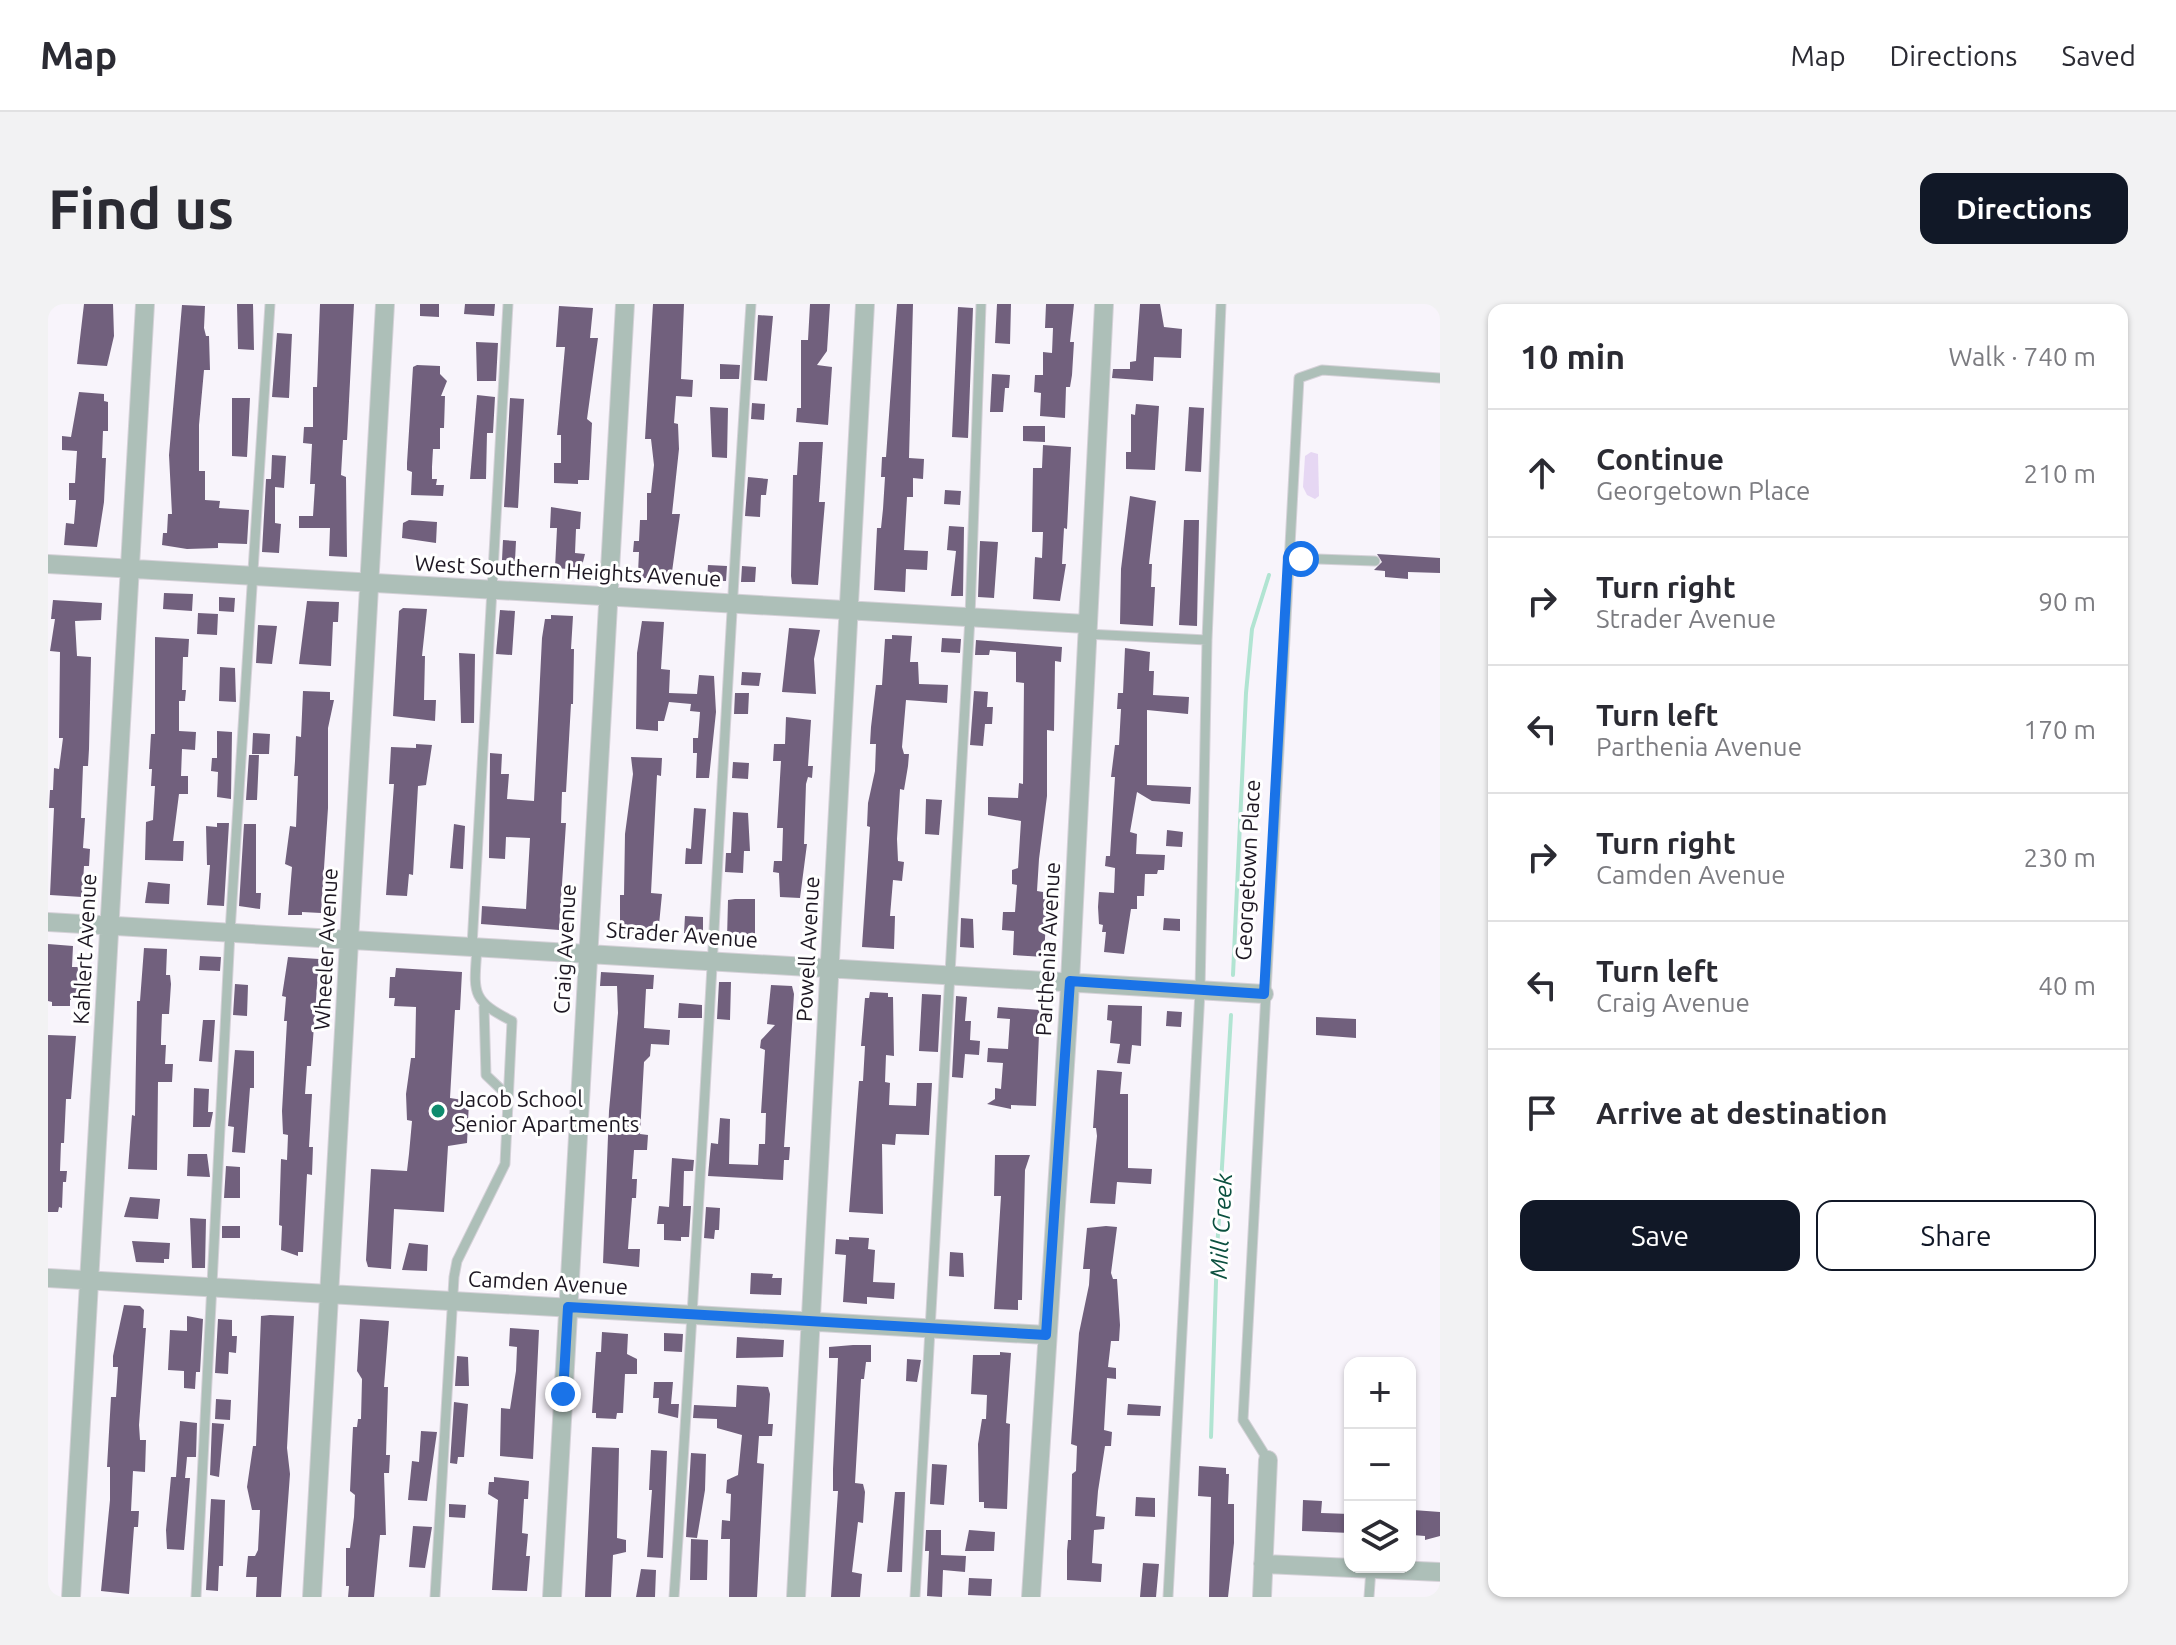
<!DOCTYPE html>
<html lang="en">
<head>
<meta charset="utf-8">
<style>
	:root { --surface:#fff; --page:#f2f2f3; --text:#2b2b33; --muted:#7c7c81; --line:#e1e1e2; --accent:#111827 }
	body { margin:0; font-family:Ubuntu,sans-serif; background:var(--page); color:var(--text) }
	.controls { position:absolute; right:24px; bottom:24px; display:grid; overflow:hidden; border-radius:16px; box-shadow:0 2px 6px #0004 }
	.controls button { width:72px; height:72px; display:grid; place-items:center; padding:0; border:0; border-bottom:2px solid var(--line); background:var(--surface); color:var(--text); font:40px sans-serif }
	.stop { position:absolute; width:24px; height:24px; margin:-18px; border:6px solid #1a73e8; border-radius:50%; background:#fff }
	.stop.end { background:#1a73e8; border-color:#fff; box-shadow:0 2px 8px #0008 }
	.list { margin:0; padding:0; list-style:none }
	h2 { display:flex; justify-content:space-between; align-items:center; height:104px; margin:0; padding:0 32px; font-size:34px }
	h2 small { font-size:26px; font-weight:400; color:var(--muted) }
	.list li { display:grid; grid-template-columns:52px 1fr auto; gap:24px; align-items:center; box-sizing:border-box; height:128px; padding:0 32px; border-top:2px solid var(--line) }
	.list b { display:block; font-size:30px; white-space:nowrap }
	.list p { margin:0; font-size:26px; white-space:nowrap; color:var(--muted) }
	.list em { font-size:26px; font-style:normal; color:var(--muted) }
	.actions { display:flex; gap:16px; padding:24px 32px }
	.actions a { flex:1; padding:18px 0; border:2px solid var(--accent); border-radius:16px; text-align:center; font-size:28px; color:var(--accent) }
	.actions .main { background:var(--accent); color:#fff }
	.icon { flex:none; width:44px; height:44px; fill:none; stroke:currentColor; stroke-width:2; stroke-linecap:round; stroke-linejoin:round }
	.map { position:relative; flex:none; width:1392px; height:1293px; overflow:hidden; border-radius:16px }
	header { display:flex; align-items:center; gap:48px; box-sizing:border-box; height:112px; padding:0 40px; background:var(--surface); border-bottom:2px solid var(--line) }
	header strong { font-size:38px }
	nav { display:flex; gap:44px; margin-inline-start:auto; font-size:28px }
	.intro { display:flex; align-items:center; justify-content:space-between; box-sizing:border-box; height:192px; padding:0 48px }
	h1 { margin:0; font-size:56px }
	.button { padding:20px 36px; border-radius:16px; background:var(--accent); color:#fff; font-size:28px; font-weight:700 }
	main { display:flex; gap:48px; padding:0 48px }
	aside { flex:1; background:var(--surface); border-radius:16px; box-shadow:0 2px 6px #0004 }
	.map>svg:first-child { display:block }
	.green { fill:#e6d7f3 }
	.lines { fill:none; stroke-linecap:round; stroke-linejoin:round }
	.stream { stroke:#b1e4d2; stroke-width:4 }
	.building { fill:#71607d }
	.lane-casing { stroke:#d5d1d8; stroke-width:11 }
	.street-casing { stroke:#d5d1d8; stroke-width:20 }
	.lane { stroke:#adbfb8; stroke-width:9 }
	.street { stroke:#adbfb8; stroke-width:18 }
	.route { stroke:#1a73e8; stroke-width:10 }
	.poi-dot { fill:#0f8b6e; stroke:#fff; stroke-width:3 }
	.labels { text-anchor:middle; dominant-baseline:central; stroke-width:6; stroke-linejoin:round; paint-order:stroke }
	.street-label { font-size:22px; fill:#1d1722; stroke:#fff }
	.poi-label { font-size:22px; fill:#1d1722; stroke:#fff; text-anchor:start }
	.water-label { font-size:24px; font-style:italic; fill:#0b503f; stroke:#fff }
</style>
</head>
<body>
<header>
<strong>Map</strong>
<nav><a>Map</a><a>Directions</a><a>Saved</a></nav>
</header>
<div class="intro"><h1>Find us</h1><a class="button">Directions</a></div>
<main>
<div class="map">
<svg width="1392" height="1293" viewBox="0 0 1392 1293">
	<rect width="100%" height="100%" fill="#f8f4fb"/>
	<path class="green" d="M1263 148 1270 150 1271 192 1267 195 1259 191 1255 183 1257 152Z"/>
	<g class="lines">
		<path class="stream" d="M1185 671 1198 389 1204 325 1221 271
			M1163 1133 1169 947 1183 711"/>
	</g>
	<path class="building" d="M36 0H65L66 32 59 62 29 60Z
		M189 0H205L206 46 190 45Z
		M272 0H306L299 136H295L293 171 298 173 299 253 281 252 282 224H251V212H265L267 180H262L264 140 255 139 256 123H265V83H269Z
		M372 0H391V13L372 12Z
		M417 0H447L446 12 416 10Z
		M605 0H636L633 75 645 76 644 93 628 92 626 119 630 120 631 145 624 210H632L623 275 594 274V269H590L591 248H585L586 237H591L592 216H599V189H603L606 161 603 135H597Z
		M762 0H782L779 47 769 61 784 63 780 121 748 118 749 104H753V36H760Z
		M849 0H865L861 154 876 155 875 175 865 174V193H859L856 246 880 247 879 266 858 265 857 288 826 286 829 224H833L835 205 837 173H833L834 153H838Z
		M949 0H963L962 40 947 39Z
		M998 0H1026L1022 38H1026L1024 71 1022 83H1018L1017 114 992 112 993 89 986 88 987 71H995V48L1004 49 1005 24H997Z
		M1092 0H1112L1116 23 1134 25 1133 54 1106 53 1105 77 1064 74 1065 65H1082V58L1088 57Z
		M134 1 157 2 156 24 158 32H161L162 66H156L151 121V167H157V196L172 197 171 204 201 206 199 240 170 239V244L139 245 114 241 115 229H119L120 210H124L121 151Z
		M511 2 545 4 542 34H550L539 115 544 119 541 176H530V180L506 179V159H513V131H509L517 43H508Z
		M910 3 925 4 920 134 904 133Z
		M710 11 725 12 719 77 706 76Z
		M229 29 244 30 241 94 224 93Z
		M428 38 450 39 448 77H429Z
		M672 60 692 61 691 75H672Z
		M369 61 392 62V70L399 77 393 92H397L396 124H392V145H385L384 163V175H389L388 181H396L395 192 363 191 364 168 359 166V159L365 63Z
		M944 70 962 71 961 84H957L955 108H942Z
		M31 88 56 90V97L60 98V127H55L54 154H58L56 198 49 243 16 241 18 219 26 220 28 196H21V179H27L29 147 14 146V132L23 133Z
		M429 91 447 93 445 129H439L438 175H422Z
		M184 94H202L199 153 184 152Z
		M462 94 476 95 470 204 456 203Z
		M704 99 717 100 716 116 703 115Z
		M1088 100 1111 102 1107 166 1078 165V148H1083V110L1087 111Z
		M662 103 680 104 679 154 664 153Z
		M1141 103 1156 104 1153 168 1137 167Z
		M975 122H997V138L975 137Z
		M751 138H775L771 198H777L770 281 744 280 743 272 745 171H749Z
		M995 141 1023 143 1019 225 1016 224 1014 260H1018L1012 297 985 295 987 253 994 254 995 228H984L985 164H994Z
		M224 151 238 152 236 184 227 183V219L233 220 231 249 214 248 218 175H223Z
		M700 173 720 175 718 191H713L712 213 697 212Z
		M897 186 913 187 912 201 896 200Z
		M1082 192 1108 197 1101 260H1104L1103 283H1107L1105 322 1072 320 1073 265Z
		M503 203 533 208 532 225H528L527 249 537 250 533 266 507 264 509 224H502Z
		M361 216 389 218 388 239 354 234 355 219Z
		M1136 216H1151L1149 322 1131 321Z
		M901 222 916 223 915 292H903L908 247 899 246Z
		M455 236 468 237 467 257 454 256Z
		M932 237 950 238 946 294 930 293Z
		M1329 250 1392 254V269L1360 268V275L1337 273V267L1326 266 1334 258Z
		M660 261 679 262 678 277H659Z
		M694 262 708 263 707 278H693Z
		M116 289 145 290 144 307 115 305Z
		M171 293 187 294 186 308 171 307Z
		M5 296 54 299 53 316 27 317 29 352 43 353 41 445 40 462H35L33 514H37L35 544 42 545 41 562H36L34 593 2 591 6 504H1L2 486H5L6 464 11 465 15 434H11L12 348 2 347 7 315H3Z
		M259 297 291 298 290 318H285L283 362 251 360Z
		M355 304 379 305 374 352H377L376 396H388L387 417 345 412 351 307Z
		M452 306 467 307 464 351 448 350Z
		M150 309 170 310 169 331 149 330Z
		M503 311 525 312 523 345H526L525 400H523L518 488H514L513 519H518L511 626 433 620 434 602 478 605 482 534 458 533 457 555 441 554 442 449 454 450 453 470H461L459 495 486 497 494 334 497 315H503Z
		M594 317 616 318 613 365 622 366 621 389 649 390 651 371 666 372 668 408 661 474H648L649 449H645V434H650L652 408 642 407 643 400 621 398 616 417H610V427L588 425 589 349Z
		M210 321 229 322 224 360 208 359Z
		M741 324 772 326 766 355 768 390 734 388Z
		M844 331 864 332 862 358H870L871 380 900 381 899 399 858 396 854 443 856 450H861L860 462 856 486 852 485 849 535 850 557 856 558 854 577 845 576 842 612H847L846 645 814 643 822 523 819 522 820 499 827 467 828 440H822L823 423 828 381H834L837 335H844Z
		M107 333 141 335 140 353H135L134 386H138L137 397H131V427L148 428 147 446 134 445 133 472H140V490H131L125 537H136L135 557 97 556 98 518 105 516 107 482H103L104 465H101L103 430H107Z
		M894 334 913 335 912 349 893 348Z
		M928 336 1014 343 1013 358 1007 357 1006 427 999 426V492L991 555 989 587 995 588V595L999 596 996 653 965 651 966 627 954 626 955 608H967L969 581 964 580V566L970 564 973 517 940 511V493L970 494 971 479 975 480 976 379 968 378V348L942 346 941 351H927Z
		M1077 344 1102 348 1101 367H1106L1105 391 1141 393 1140 410 1099 406V481L1143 483 1142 500 1104 497 1089 488 1082 528 1089 530 1088 550 1117 551 1116 566H1110L1109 570H1097L1096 592H1089V605H1083L1076 650 1056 648 1058 628H1054L1055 621 1051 620 1050 603 1051 588 1066 589 1067 564 1057 562 1058 552H1062L1067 473H1063L1067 441H1071L1073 405H1069L1070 389H1075Z
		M411 349 427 350 426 419H413Z
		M172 363 187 364 188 398 171 397Z
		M694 368 713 369 711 382 693 381Z
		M255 387 282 388V396H286L280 424V504L273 609 254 608V611H240L244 563 237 560 242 522 248 523 250 472H246L247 457 248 432 253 433Z
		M926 387 940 388 939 403H945L944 420H937L935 442 922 441Z
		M687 389H701L700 410H686Z
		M738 413 763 416 760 462H765L764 474 760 473 758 480 756 540H759L752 594 732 593 731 569 725 568 726 557H734L735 524H729L733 457H725L726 440H737Z
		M169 427 184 428 183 495 169 493 170 468 163 467 164 454H169Z
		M205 429 222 430 221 450H204Z
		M368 440 384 441 378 481 370 482 365 571 361 570 359 592 338 591 346 480H341L343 443 368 444Z
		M201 451H211L209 496H198Z
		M583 453 614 454 613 472 609 471 603 589 614 590 610 631 572 628V591H576L577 530 585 470Z
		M685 458 701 459 700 475 684 474Z
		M878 495 894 496 891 531 877 530Z
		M646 504 658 505 654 560H637L638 544 643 545Z
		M685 508 700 509 702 547H696L695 569 677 568 678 549H683Z
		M169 519H181L176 602 159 601 162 561H159L158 522 169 523Z
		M196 520H208V589H213L212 605 191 602Z
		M406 520 417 522 415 565 402 564Z
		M1119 526 1135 528 1134 543 1118 542Z
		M100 578 122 580 121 600 97 599Z
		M687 595H707V636L679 635 680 596Z
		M637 612 655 613V630L636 629Z
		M913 614 925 615 926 644 912 643Z
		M1116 614 1132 615V627L1115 626Z
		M0 640 25 642 24 663H30L29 682 27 696H22V702H4V698L0 697Z
		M96 644 119 645 118 671H122L123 680 121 710H114L113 736V741H118L117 760H125L124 778H110L109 866 80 865 84 811 87 812 89 697H92Z
		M152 652 173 653 172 667 151 666Z
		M240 653 271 655 263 762H259L257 790H264L261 843H265L264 871 259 870 255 948H250V952L233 946 234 922 231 921 233 855 239 856 240 831 235 830 234 807 239 717H236L238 693 234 692Z
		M348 664 414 668 412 706H407L402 794 421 797 419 839 400 842 396 908 346 905 343 965 320 963 318 956 323 865 359 867 361 850 364 817 359 816 358 790 363 754H367L368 703 346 702 347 694H341L342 673H347Z
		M553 668 606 671 605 685H598L596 724 622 726 621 741 603 740 602 752 596 758 592 830 600 831 599 846H586L584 875H589L588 894H584L580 945H592L591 963 555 959 561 807 570 709 569 682H552Z
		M671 678H683L682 716 669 715Z
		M187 680 200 681 199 712 185 711Z
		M723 681 744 682 746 690 736 843H742L741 856H736L735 876 660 872 663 839 670 840 672 814 682 815 681 860 710 861 711 840H717L718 809H713L717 746 712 744 713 736 727 721 719 720Z
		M822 688 840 689V693H845L846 752 838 751 837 778 842 779 841 801 868 802 869 779H884L881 831 848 830 847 841 834 840 835 910 801 908 811 777H815L817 742H813L817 694H821Z
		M874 690 893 691 890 748 871 747Z
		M908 692 919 693 917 717H923L922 736 932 737 931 751 917 750 915 774 904 773Z
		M631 699 654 701V714H630Z
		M1060 701 1094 702 1093 742 1084 741 1082 760 1069 759 1072 740 1062 739 1064 717 1059 716Z
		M950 703 992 706 988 802 963 801V805L939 800 947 795V784L953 785 955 759 939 758 940 744 960 745 962 715 949 714Z
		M1119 707 1134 708 1133 723 1118 722Z
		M1268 713 1308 715V734L1268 731Z
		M155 716H167L164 758 151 757Z
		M0 731 28 732 23 795H18L16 839H13L12 867H19L18 878H15L14 904 11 903 10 908H0Z
		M187 746 206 747V784H202L197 849 184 848 186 823 180 822Z
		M1049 766 1074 768 1072 790H1080V864L1104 865 1103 880 1069 878 1067 900 1042 899 1049 832 1048 824H1045Z
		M146 784 161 785 160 808H165L162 823H145Z
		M140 850H159L162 873 139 872Z
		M947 851H982L977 866 974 996H970V1006L946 1005 953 892H946Z
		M624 854 646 856 645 867H636L635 902H643L641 933H633V937L616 936V920H609L611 902 621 903Z
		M178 862 192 863V894H176Z
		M82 893 112 895 110 915 76 913Z
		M658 903 672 904 671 926H667L666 935 656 934Z
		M142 914 158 915 157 964H144Z
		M174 922H192V934H174Z
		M1058 922 1069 923 1063 969 1065 975H1069L1072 1021 1071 1037H1063L1060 1063 1068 1064V1075L1059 1074 1056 1126 1064 1128 1063 1142H1057L1050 1187 1048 1212 1057 1213 1056 1225 1046 1226 1044 1259 1054 1260 1053 1278 1019 1276V1247L1020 1236H1023L1024 1170 1028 1167 1029 1142 1023 1140 1031 1029 1041 981 1042 965H1035L1039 924Z
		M801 933 821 934 820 945 827 946 825 978 847 979 846 995 819 993V1000L795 998 798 951 787 950 788 935 801 936Z
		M84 937 122 939 121 955H116V959L88 958Z
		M361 939 380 941 379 967 354 966Z
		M902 948 915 949 916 973 901 972Z
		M703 969 725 970 724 974H734L733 991 702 990Z
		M76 1001 92 1002 96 1006 95 1024H98L91 1121 92 1136H98L97 1168 85 1167 83 1207H91L90 1223H86L81 1290 53 1287 62 1196V1163H59L63 1093H68L70 1063H65V1052Z
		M222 1011 246 1012 239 1144 242 1170 233 1293H208L209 1273H198L200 1252H207L210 1246 212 1206H204L199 1183 205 1142H208L213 1012Z
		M139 1012 155 1015 152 1068H148L147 1085 136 1084V1067L120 1066 122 1026 139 1027Z
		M170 1015 184 1016V1032H189L188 1049 181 1048 180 1070 167 1069Z
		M312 1015 341 1017 336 1083H340L338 1151H342L341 1169H336L338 1231H332L326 1293H300L301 1282H298V1244H302L306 1213 307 1191 302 1187 305 1123H309L310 1115H313L314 1075 309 1067Z
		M462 1024 491 1026 485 1155 452 1152 453 1104 462 1105 468 1067 469 1043 461 1042Z
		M554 1028 580 1030 579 1050 589 1055V1070H577L575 1109H569L568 1115 548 1114V1109H544L548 1048H553Z
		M616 1029 635 1030 634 1048 616 1047Z
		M689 1033 736 1036 735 1053 688 1054Z
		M805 1041H823V1058H818L816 1075H813L807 1179 815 1180 817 1188 815 1219 810 1218 804 1268 814 1270 812 1293H783L790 1187H785V1165L790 1054H781V1043Z
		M952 1048 963 1049 958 1119 962 1120 959 1205 936 1204V1198H931L930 1140 934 1115H938L939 1091 923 1090 925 1051H952Z
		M409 1052 420 1053 421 1082H407Z
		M859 1055 873 1056 869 1078 858 1077Z
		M606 1078H625L623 1100H631L630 1114 610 1109 611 1094H605Z
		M689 1081 720 1083 722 1090 720 1120H725L724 1132H711L709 1159 716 1160 709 1293H681L682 1235H673L674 1216 682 1217 683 1190 678 1189 679 1176 690 1171 694 1131 669 1124V1115L645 1114 646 1101 688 1103Z
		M168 1095 183 1096 182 1116 167 1115Z
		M406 1098 420 1100 416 1153H410L409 1160 402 1159Z
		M1080 1100 1113 1102 1112 1112 1079 1111Z
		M132 1117 149 1119 148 1153H139L137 1174H142L136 1246 119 1245 118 1226 123 1173H128Z
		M164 1119 176 1120 171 1173 162 1171Z
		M373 1127 389 1128 379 1197 360 1196 364 1157 371 1158Z
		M544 1143 571 1144 569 1234 578 1236V1248L565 1251 563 1293H537Z
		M603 1146 619 1147 615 1254 599 1253 604 1186H601Z
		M643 1149 658 1150 657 1186 649 1234 638 1233Z
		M884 1160 899 1161 896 1201 882 1200Z
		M1151 1162 1178 1164V1170H1181L1180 1200H1186V1239L1180 1293H1161L1163 1193 1150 1192Z
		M446 1173 481 1177 480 1195H476L474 1229 480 1230 478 1252H482L479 1287 444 1286 450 1196 440 1190 441 1178H446Z
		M847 1188H857L854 1268H839Z
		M1088 1193 1107 1194V1213L1087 1212Z
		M163 1195 177 1196 175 1262H171L170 1287 158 1286Z
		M1255 1196 1274 1197 1273 1209 1302 1210V1229L1254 1227Z
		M401 1200 418 1201 417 1214 401 1213Z
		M1365 1206 1392 1208V1232L1377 1236V1232L1364 1231Z
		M365 1222 384 1223 377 1264 361 1263Z
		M878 1226H893V1251L918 1252 917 1268 895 1266 894 1293 879 1292 881 1247H877Z
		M921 1226 947 1228 946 1247H917Z
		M643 1235 660 1236 659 1276H642Z
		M1095 1259 1111 1260 1108 1293H1092Z
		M593 1265 608 1266 607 1293H588Z
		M921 1274 944 1275 943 1292 920 1291Z"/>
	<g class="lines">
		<g class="lane-casing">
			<path id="lane" d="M1240 254 1327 257
				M1038 330 1159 336 1152 687 1120 1293
				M1159 336 1173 0
				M424 642 460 0
				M436 703 438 771 459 791
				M1220 1156 1195 1116 1251 74 1274 66 1392 74
				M148 1293 182 628 222 0
				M387 1293 406 973 409 957 457 860 464 717C422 696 426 688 429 644
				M626 1293C656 862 674 431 703 0
				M867 1293 922 313 933 0
				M1321 1293 1323 1265"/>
		</g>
		<g class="street-casing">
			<path id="street" d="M0 260 1038 320
				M0 618 1216 690
				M0 974 998 1031
				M1215 1260 1392 1268
				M23 1293 97 0
				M264 1293 337 0
				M504 1293 577 0
				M748 1293 817 0
				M983 1293 1021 698 1056 0
				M1214 1293 1220 1156"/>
		</g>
		<use href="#lane" class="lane"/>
		<use href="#street" class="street"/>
	</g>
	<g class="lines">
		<path class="route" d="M515 1090 520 1003 998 1031 1022 677 1216 690 1240 254 1253 255"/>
	</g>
	<circle class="poi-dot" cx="390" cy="807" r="8"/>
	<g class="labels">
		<g class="street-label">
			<text transform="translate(520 266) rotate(3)">West Southern Heights Avenue</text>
			<text transform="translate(1199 566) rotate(-87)">Georgetown Place</text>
			<text transform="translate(634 630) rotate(4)">Strader Avenue</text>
			<text transform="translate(36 645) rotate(-87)">Kahlert Avenue</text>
			<text transform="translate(277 645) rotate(-87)">Wheeler Avenue</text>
			<text transform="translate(516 645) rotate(-87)">Craig Avenue</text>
			<text transform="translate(759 645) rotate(-87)">Powell Avenue</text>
			<text transform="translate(999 645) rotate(-87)">Parthenia Avenue</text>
			<text transform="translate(500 978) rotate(3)">Camden Avenue</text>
		</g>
		<g class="poi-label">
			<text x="406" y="794">Jacob School<tspan x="406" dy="25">Senior Apartments</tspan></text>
		</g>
		<g class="water-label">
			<text transform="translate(1173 922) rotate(-87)">Mill Creek</text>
		</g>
	</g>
</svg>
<div class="controls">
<button>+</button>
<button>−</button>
<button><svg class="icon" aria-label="layers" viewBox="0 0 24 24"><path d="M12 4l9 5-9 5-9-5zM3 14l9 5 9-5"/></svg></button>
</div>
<div class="stop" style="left:1253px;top:255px"></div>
<div class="stop end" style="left:515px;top:1090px"></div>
</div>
<aside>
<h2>10 min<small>Walk · 740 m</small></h2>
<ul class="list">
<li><svg class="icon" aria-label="ahead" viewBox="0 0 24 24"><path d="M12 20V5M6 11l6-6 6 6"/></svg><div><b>Continue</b><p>Georgetown Place</p></div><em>210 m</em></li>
<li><svg class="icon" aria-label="right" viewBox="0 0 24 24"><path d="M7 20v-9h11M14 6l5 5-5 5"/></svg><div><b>Turn right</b><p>Strader Avenue</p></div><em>90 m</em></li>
<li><svg class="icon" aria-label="left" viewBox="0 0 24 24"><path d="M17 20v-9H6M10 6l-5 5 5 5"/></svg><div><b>Turn left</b><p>Parthenia Avenue</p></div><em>170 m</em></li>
<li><svg class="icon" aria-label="right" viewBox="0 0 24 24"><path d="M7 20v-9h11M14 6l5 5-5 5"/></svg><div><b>Turn right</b><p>Camden Avenue</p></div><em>230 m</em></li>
<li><svg class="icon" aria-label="left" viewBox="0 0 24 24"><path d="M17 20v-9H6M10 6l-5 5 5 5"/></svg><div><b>Turn left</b><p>Craig Avenue</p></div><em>40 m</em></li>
<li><svg class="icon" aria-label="arrive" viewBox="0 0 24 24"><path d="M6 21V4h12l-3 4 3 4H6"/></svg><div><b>Arrive at destination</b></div></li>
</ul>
<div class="actions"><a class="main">Save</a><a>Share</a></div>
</aside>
</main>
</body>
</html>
